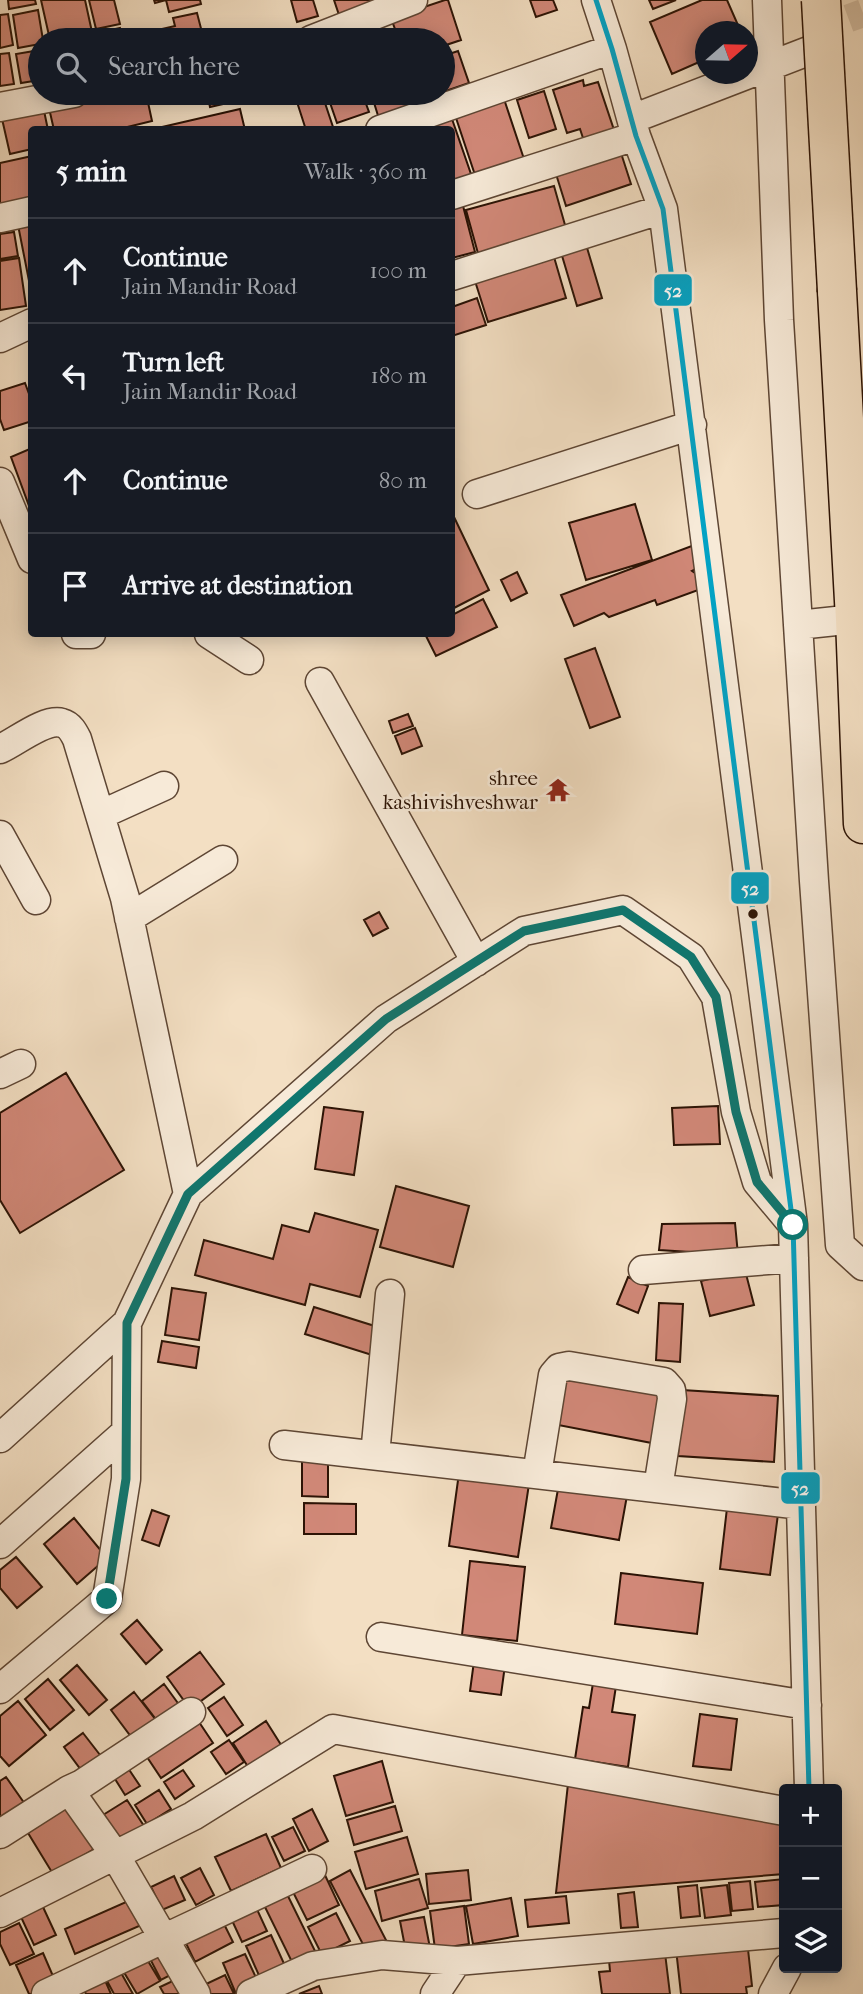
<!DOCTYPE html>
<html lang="en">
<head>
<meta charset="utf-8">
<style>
	:root { --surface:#171b24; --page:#20242c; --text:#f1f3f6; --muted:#9ea1a6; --line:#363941 }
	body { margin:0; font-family:"IM FELL French Canon",serif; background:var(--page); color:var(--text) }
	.controls { position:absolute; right:21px; bottom:21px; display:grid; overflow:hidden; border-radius:7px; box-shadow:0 4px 18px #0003 }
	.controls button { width:63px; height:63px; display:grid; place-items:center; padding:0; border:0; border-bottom:2px solid var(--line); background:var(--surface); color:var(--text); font:35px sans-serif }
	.compass { position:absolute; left:695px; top:21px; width:63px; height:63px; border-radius:50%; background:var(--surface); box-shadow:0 4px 18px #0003; rotate:70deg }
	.stop { position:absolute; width:21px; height:21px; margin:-16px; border:5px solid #0f766e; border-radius:50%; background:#fff }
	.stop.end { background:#0f766e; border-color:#fff; box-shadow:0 2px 7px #0008 }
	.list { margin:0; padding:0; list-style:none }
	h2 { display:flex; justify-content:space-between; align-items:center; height:91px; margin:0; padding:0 28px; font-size:30px }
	h2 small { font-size:23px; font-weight:400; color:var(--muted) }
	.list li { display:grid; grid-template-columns:46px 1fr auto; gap:21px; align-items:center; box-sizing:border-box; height:105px; padding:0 28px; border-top:2px solid var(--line) }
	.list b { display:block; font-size:26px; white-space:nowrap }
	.list p { margin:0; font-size:23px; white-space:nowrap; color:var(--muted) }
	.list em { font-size:23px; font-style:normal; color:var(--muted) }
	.icon { flex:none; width:38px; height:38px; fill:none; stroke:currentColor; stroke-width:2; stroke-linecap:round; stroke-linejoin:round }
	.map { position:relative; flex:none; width:863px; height:1994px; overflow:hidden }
	.search { position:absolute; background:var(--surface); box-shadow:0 4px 18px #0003; left:28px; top:28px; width:427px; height:77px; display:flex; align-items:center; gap:18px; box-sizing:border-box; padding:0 24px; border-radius:38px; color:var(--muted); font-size:26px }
	.panel { position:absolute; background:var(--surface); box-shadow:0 4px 18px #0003; left:28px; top:126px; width:427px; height:511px; border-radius:7px }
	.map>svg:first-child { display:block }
	.building { fill:#d18878; stroke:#2c1305; stroke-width:2 }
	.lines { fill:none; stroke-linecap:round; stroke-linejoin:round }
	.minor-tunnel { stroke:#d5c0a6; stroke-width:28; stroke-dasharray:28 14; stroke-linecap:butt }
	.minor-casing { stroke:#5e4634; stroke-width:31 }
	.highway-casing { stroke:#2c1305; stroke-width:41 }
	.minor { stroke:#f7ead8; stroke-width:28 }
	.highway { stroke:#f3dfc3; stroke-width:38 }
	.highway-bridge-casing { stroke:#2c1305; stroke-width:41; stroke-linecap:butt }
	.highway-bridge { stroke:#f3dfc3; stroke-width:38 }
	.bus-1-casing { stroke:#f7ead8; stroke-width:10 }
	.bus-1 { stroke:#02a2c4; stroke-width:5 }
	.route { stroke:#0f766e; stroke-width:9 }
	.bus-dot { fill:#2c1305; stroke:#f7ead8; stroke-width:2.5 }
	.labels { text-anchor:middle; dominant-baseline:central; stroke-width:5; stroke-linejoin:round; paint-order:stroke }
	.poi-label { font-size:21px; fill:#2c1305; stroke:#f7ead8; text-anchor:end }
	.line-badge { stroke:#f7ead8; stroke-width:2.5 }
	.badge-label { font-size:19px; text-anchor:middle; font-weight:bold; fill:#fff }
</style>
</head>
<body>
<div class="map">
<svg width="863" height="1994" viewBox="0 0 863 1994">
	<rect width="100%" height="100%" fill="#f3dfc3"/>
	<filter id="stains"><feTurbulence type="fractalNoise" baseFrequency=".00286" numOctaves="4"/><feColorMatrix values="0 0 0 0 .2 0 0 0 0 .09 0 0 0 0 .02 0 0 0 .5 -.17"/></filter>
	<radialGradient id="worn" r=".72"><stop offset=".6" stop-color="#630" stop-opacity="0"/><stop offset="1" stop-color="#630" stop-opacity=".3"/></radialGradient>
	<path class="building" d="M8 0H35L36 4 9 9Z
		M41 0H85L92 32 50 40Z
		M89 0H114L120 24 96 29Z
		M154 0H200L201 4 169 12 166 0 155 3Z
		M291 0H313L318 16 297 22Z
		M334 0H383L339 15Z
		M445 0H448L461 40 443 46V40H399L391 18Z
		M530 0H553L557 10 536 17Z
		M649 0H676L653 9Z
		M702 0H727L741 32H706V59L672 74 650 22Z
		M38 10 43 40H40V44L18 48 13 15Z
		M197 13 204 40H137L136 35 175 26 173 18Z
		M8 14 13 45 0 48V15Z
		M120 28 123 40H65Z
		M40 50V80L21 83 16 54Z
		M458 51 469 83 443 92V56Z
		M9 53 14 84 0 86V54Z
		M583 80 584 86 598 82 615 133 585 144 580 129 567 133 553 90Z
		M544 91 556 129 529 138 517 100Z
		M119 93H146L152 121 115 130H54L49 108Z
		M207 93H267V94L210 107Z
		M331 93H362L369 112 337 123 327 94Z
		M371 93H405L411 112 380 122Z
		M412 93H439L415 101Z
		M322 94 334 130H306L297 102Z
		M504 99 525 162 476 178 455 115Z
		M42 101 48 130H32V149L10 154 0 110Z
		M240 109 245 130H149Z
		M452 119 472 177 452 184V130H430L429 127Z
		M621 153 631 184 566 206 556 174Z
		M32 156V197L0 204V163Z
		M554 186 567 232 479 257 466 210Z
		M462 202 475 252 452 258V205Z
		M32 222V296L18 225Z
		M14 232 18 256 0 259V234Z
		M585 241 602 298 577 306 560 249Z
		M554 257 566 298 488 322 475 281Z
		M19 258 26 306 0 310V261Z
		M477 298 486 325 452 336V307Z
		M25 383 32 402V421L4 430 0 419V391Z
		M32 448V514L11 457Z
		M635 504 652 560 586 580 569 523Z
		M454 517 489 590 452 609V518Z
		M697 544 706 564 692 571 712 585 657 605 655 600 609 617 604 613 574 626 561 595Z
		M517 572 527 593 511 601 501 580Z
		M483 599 497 627 436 656 425 634H452V615Z
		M595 648 620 717 590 728 565 659Z
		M408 714 413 726 393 733 389 721Z
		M415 728 422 746 402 754 395 736Z
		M379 912 388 928 373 936 364 920Z
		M66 1073 124 1170 20 1233 0 1200V1113Z
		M718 1106 720 1144 674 1145 672 1108Z
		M324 1107 363 1112 354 1175 315 1169Z
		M396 1186 469 1206 453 1267 380 1247Z
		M315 1213 378 1230 360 1297 310 1284 305 1305 195 1275 204 1240 273 1259 282 1225 309 1232Z
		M735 1223 738 1255 659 1250 662 1224Z
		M745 1270 754 1305 710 1316 701 1281Z
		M628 1277 648 1286 638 1313 617 1304Z
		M172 1288 206 1293 199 1340 165 1335Z
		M659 1303 683 1304 680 1362 656 1360Z
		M314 1307 381 1328 372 1355 305 1334Z
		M162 1341 199 1347 196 1368 158 1362Z
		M562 1372 667 1392 657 1444 553 1424Z
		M682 1390 778 1396 774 1462 678 1456Z
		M302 1454H328V1497L302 1496Z
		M459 1473 529 1484 518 1557 449 1546Z
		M560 1478 628 1490 619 1540 551 1528Z
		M304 1503 356 1504V1534H304Z
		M727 1508 778 1514 770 1575 720 1569Z
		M152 1510 169 1516 159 1546 142 1540Z
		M74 1518 107 1558 77 1584 44 1544Z
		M16 1557 42 1587 17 1608 0 1588V1570Z
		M470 1561 525 1567 517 1641 462 1635Z
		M621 1573 703 1583 697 1634 615 1624Z
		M137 1620 162 1650 146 1664 121 1634Z
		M200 1652 224 1684 190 1709 167 1677Z
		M474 1661 505 1665 501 1695 470 1691Z
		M77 1665 107 1700 89 1715 60 1680Z
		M48 1679 74 1710 50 1730 25 1699Z
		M593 1683 616 1686 612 1712 635 1715 628 1767 575 1759 583 1707 589 1708Z
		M164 1684 180 1706 158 1722 142 1701Z
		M134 1692 159 1724 135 1742 111 1710Z
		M224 1697 243 1725 227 1736 208 1708Z
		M18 1701 46 1735 9 1766 0 1756V1716Z
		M700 1714 737 1719 731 1770 693 1766Z
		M195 1716 213 1743 161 1778 143 1751Z
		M266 1721 283 1748 250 1770 233 1743Z
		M83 1733 107 1764 87 1778 64 1747Z
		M229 1740 244 1762 226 1774 211 1752Z
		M382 1761 393 1802 346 1816 334 1776Z
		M124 1762 140 1786 125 1795 110 1771Z
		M183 1770 194 1786 175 1799 164 1782Z
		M6 1777 27 1807 0 1827V1781Z
		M568 1784 784 1819V1874L556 1893Z
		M159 1790 171 1809 147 1824 135 1805Z
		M71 1800 99 1846 53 1874 25 1828Z
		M127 1800 144 1826 120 1842 103 1815Z
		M395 1806 402 1831 354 1845 347 1820Z
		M312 1809 328 1841 309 1851 293 1819Z
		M293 1827 305 1851 284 1861 272 1837Z
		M266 1834 281 1868 231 1891 215 1857Z
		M407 1837 418 1874 366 1889 355 1852Z
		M200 1868 214 1895 196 1905 181 1878Z
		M350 1870 387 1942 367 1952 330 1881Z
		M468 1870 471 1900 429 1904 426 1874Z
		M324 1873 339 1905 307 1920 291 1888Z
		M174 1876 185 1900 162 1910 151 1887Z
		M419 1879 428 1908 382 1921 375 1891Z
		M784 1879V1905L758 1907 755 1882Z
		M750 1881 753 1909 732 1911 729 1883Z
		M697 1885 700 1916 681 1918 678 1887Z
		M727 1885 731 1915 705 1918 701 1888Z
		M285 1890 316 1953 293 1964 262 1901Z
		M634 1892 638 1927 621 1928 618 1894Z
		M566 1896 569 1923 528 1927 525 1900Z
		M135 1898 146 1923 75 1954 65 1929Z
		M511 1898 518 1936 473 1944 466 1906Z
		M254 1903 267 1931 242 1942 229 1914Z
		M464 1906 469 1944 435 1949 430 1911Z
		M43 1907 56 1935 34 1945 21 1917Z
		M336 1913 350 1941 322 1955 308 1927Z
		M219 1914 233 1942 195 1962 181 1933Z
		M424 1917 430 1948 406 1952 400 1921Z
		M19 1923 34 1954 10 1965 0 1944V1932Z
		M271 1935 286 1968 261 1980 246 1946Z
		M747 1940 752 1986 746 1987 747 1994H681L676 1949Z
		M162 1942 178 1971 161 1980 146 1951Z
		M43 1953 56 1983 33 1994H29L16 1965Z
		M665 1953 670 1994H602L599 1972 610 1971 609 1960Z
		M245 1954 259 1984 236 1994 223 1963Z
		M145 1956 160 1981 137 1994 122 1969Z
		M120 1971 133 1994H114L106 1979Z
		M225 1975 234 1994H209L204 1985Z
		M181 1977 189 1994H164L160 1987Z
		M104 1978 111 1994H86L83 1988Z
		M319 1986 322 1994H299Z"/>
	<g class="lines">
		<path class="minor-tunnel" d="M809 33 863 13"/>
		<g class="minor-casing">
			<path id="minor" d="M596 0 612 49 636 136 663 209 793 1225 809 1789
				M767 0 779 320 814 881 840 1245 863 1266
				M311 40 413 0
				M0 107 74 93
				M632 119 811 50
				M380 130 612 49
				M452 195 636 136
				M0 218 32 211
				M452 276 663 209
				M0 338 32 323
				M0 482 32 559
				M477 494 692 425
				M798 625 855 619
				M76 634H91
				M209 634 249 660
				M320 682 476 962
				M0 749C16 742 45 718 62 723 70 725 74 733 77 739L125 898 188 1194
				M100 815 164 786
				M0 835 36 900
				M129 918 223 860
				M0 1074 21 1064
				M643 1270 794 1258
				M0 1438 127 1323 188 1194 386 1019 524 931 623 910 691 957 716 997 736 1112 757 1182 793 1225
				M284 1445 801 1505
				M375 1455 390 1294
				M537 1474 553 1375 559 1368 569 1366 664 1382 671 1390 672 1399 658 1488
				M0 1544 126 1432
				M381 1637 807 1705
				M0 1689 107 1599 126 1479 127 1323
				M69 1790 115 1855 196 1994
				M0 1834 69 1790 82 1784 191 1712
				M0 1913 193 1816 333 1729 784 1811
				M46 1994 312 1869
				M251 1994 313 1966 382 1955 457 1961 784 1933
				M435 1994 457 1961
				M773 1994 787 1968"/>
		</g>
		<g class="highway-casing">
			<path id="highway" d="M837 291 855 619 863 824"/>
		</g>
		<use href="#minor" class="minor"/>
		<use href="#highway" class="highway"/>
		<g class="highway-bridge-casing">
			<path id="highway-bridge" d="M821 0 837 291"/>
		</g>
		<use href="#highway-bridge" class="highway-bridge"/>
		<g class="bus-1-casing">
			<path id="bus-1" d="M596 0 612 49 636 136 663 209 793 1225 809 1789"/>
		</g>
		<use href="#bus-1" class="bus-1"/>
	</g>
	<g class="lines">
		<path class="route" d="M107 1599 126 1479 127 1323 188 1194 386 1019 524 931 623 910 691 957 716 997 736 1112 757 1182 793 1225"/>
	</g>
	<defs>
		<g id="temple-bare" transform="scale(1.89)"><path d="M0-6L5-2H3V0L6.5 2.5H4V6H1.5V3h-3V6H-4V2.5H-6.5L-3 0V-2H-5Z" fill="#8f2418" stroke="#f7ead8" stroke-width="2.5" paint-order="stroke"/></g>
	</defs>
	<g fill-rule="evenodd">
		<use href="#temple-bare" x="558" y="790"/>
	</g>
	<circle class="bus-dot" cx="753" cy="914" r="6"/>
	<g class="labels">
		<g class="poi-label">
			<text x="538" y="778">shree<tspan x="538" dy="24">kashivishveshwar</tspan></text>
		</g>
	</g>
	<g class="line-badge">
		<rect x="653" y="273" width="40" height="34" rx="7" fill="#02a2c4"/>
		<rect x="730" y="871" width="40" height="34" rx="7" fill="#02a2c4"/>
		<rect x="780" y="1471" width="41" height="34" rx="7" fill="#02a2c4"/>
	</g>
	<g class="badge-label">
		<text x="673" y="297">52</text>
		<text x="750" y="895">52</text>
		<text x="800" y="1495">52</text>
	</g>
	<rect width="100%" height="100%" filter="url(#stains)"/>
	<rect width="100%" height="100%" fill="url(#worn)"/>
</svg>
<div class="controls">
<button>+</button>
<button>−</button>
<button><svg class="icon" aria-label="layers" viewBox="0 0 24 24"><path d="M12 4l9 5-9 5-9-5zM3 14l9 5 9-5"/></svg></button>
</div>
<svg class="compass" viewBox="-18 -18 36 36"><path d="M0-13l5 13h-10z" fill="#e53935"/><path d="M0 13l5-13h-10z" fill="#9ea1a6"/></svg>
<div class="stop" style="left:793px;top:1225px"></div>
<div class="stop end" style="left:107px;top:1599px"></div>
<div class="search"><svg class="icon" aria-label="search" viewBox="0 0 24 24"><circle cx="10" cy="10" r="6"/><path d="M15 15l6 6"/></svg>Search here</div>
<section class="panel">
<h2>5 min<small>Walk · 360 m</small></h2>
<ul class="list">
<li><svg class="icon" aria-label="ahead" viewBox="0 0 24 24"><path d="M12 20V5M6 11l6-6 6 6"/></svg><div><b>Continue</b><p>Jain Mandir Road</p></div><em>100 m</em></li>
<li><svg class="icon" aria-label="left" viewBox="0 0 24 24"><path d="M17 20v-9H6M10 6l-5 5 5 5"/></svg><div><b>Turn left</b><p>Jain Mandir Road</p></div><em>180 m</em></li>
<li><svg class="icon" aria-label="ahead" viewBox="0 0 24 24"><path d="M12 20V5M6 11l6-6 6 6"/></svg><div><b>Continue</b></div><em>80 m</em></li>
<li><svg class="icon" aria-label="arrive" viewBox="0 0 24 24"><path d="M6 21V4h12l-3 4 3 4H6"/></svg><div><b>Arrive at destination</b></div></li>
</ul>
</section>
</div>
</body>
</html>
